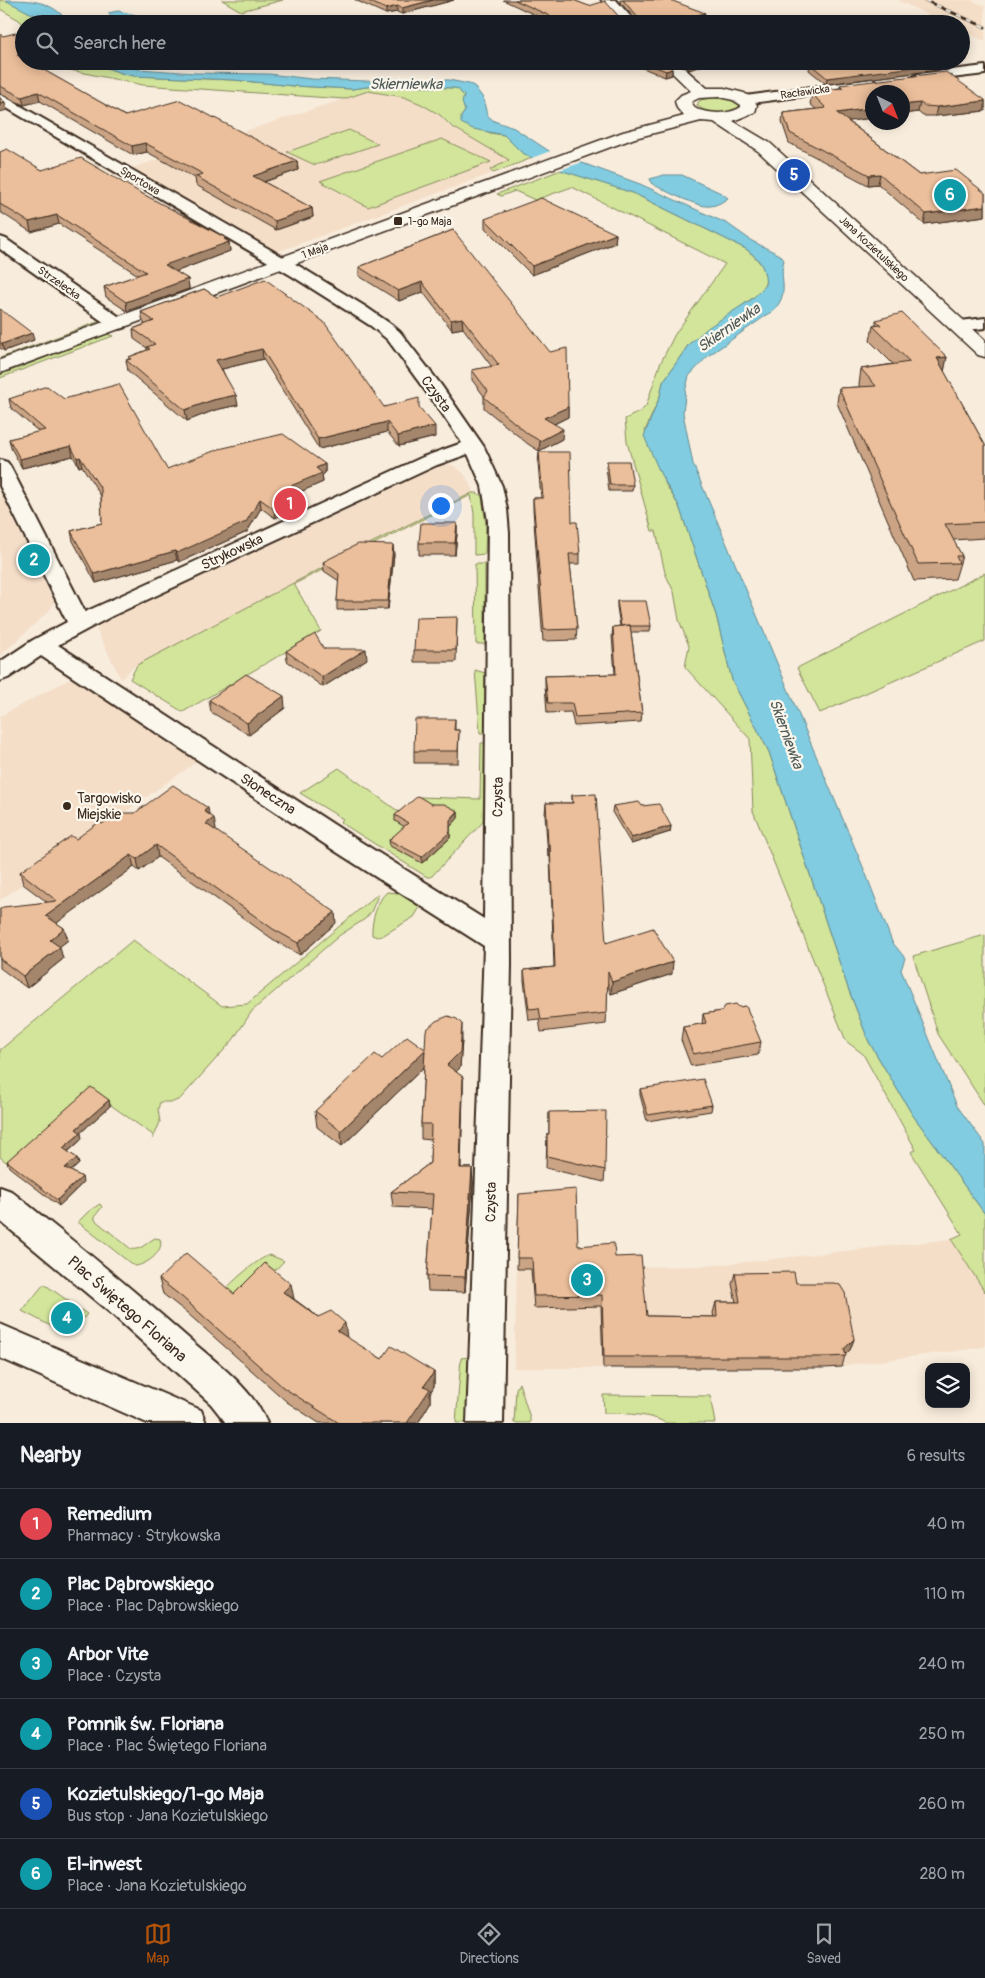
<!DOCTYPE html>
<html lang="en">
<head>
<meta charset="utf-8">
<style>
	:root { --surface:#171b24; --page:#242831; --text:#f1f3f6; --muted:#9ea1a6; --line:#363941; --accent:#b45309 }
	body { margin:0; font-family:Pangolin,sans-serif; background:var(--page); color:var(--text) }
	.controls { position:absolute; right:15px; bottom:15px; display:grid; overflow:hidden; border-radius:10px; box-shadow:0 2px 12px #0003 }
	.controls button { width:45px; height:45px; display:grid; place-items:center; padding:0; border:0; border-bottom:1px solid var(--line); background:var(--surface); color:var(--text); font:25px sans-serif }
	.compass { position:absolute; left:865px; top:85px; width:45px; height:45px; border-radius:50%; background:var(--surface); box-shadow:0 2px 12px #0003; rotate:137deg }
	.you { position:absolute; left:440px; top:505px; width:18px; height:18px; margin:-12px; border:4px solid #fff; border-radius:50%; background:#1a73e8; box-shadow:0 0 0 8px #1a73e833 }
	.badge { display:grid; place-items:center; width:32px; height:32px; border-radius:50%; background:var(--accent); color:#fff; font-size:16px; font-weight:700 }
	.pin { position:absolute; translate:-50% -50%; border:2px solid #fff; box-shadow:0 1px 5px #0006 }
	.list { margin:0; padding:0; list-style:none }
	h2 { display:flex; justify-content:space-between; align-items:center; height:65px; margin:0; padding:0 20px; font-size:21px }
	h2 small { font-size:16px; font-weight:400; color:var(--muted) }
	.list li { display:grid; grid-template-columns:32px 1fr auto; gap:15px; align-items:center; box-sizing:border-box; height:70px; padding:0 20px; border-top:1px solid var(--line) }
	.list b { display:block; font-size:19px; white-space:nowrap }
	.list p { margin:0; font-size:16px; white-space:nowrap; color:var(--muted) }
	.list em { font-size:16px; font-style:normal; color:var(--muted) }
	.icon { flex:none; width:28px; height:28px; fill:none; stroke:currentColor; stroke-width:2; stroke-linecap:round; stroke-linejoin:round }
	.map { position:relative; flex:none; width:985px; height:1423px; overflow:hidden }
	.search { position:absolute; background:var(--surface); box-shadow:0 2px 12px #0003; left:15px; right:15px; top:15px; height:55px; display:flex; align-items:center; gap:12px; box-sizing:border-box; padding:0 18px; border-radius:28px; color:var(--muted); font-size:19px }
	.sheet { height:485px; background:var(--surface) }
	nav { display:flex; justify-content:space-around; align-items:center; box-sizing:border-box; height:70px; border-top:1px solid var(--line); background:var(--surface); font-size:14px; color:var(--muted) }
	nav a { display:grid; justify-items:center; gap:2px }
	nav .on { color:var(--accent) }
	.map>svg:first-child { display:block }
	.built { fill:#f4dec8 }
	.green { fill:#d2e59a; stroke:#86885c; fill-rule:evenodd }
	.water { fill:#81cce0; stroke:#658b92 }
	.pier { fill:#f8ecdc }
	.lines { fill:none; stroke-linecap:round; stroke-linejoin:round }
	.street-casing { stroke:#3b2a1e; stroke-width:4 }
	.secondary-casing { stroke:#3b2a1e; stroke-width:3 }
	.street { fill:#fbf7ec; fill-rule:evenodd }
	.secondary { fill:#fbf7ec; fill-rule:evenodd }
	.rail-casing { stroke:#3b2a1e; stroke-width:3 }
	.rail { stroke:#fbf7ec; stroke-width:2; stroke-dasharray:6; stroke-linecap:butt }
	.wall { fill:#caa485; stroke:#3b2a1e }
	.shaded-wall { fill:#a4866c; stroke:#3b2a1e }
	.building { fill:#ebbf9b; stroke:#3b2a1e }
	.poi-dot { fill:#3b2a1e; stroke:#fbf7ec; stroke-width:2 }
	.labels { text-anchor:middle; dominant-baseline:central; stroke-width:4.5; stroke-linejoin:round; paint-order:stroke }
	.far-street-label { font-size:11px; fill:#3b2a1e; stroke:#fbf7ec }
	.far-poi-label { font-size:11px; fill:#3b2a1e; stroke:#fbf7ec; text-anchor:start }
	.street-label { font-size:14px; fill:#3b2a1e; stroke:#fbf7ec }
	.poi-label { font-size:14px; fill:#3b2a1e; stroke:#fbf7ec; text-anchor:start }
	.water-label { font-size:15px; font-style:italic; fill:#505b58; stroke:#fbf7ec }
	.near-street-label { font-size:16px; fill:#3b2a1e; stroke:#fbf7ec }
</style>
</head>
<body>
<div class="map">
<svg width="985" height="1423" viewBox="0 0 985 1423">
	<rect width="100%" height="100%" fill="#f8ecdc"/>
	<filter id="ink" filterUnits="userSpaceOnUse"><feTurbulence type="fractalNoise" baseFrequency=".02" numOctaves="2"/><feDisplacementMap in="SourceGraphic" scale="10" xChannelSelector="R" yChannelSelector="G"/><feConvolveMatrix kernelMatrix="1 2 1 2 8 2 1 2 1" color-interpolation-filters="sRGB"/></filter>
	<g filter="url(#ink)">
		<path class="built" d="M897 0H971L985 6V41L961 30V24H948Z
			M368 91 404 97 421 104 440 115 451 127 510 160 490 170 493 173 277 252 132 168Z
			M445 464 453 465 464 473 475 494 133 667 121 679 96 629 104 622Z
			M0 491 54 602 50 610 0 656Z
			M72 678 199 760 0 900V716Z
			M951 1239 985 1292V1347L825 1368H514L517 1269 699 1266 746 1262Z"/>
		<path class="green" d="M0 0C12 0 19 7 29 12 38 17 48 15 54 24L24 25 19 20 0 9Z
			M222 0H283L241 11Z
			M58 61H87L124 74 135 76 234 80 294 86 352 89 381 85 453 88 458 89 464 96 463 102 465 111 461 117 490 133 504 135 521 152 532 158 493 173 490 170 509 160 451 126 440 115 421 104 404 97 368 91 344 99 143 85 65 69Z
			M716 97 729 99 739 105V108C727 116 707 115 697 105L700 100Z
			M349 130 378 144 315 165 287 152Z
			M442 139 491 162 368 207 320 181Z
			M561 170 633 193 746 249C759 260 773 274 761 292L689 344 663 382 660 396 645 431 666 485 679 506 716 615 732 680 769 752 848 988 869 1042 912 1114 985 1214V1292L951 1239 962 1234 911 1152 916 1150 863 1054 846 1041 840 1026 753 811 750 739 685 667 689 646 679 620 674 592 665 573 656 531H652L627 442 625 419 641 411 646 406 660 364 675 334 725 264 572 187 535 200 515 191 501 196 497 194Z
			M100 321 95 325 0 360V358Z
			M107 334 113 336 0 378V375Z
			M472 493H477L482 496 486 525 485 554 474 555V514L471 495 294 584 321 631 183 712 130 679 137 665 341 558Z
			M475 564H485V644H476Z
			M985 573V641L820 713 797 668Z
			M475 670 485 673V733H480Z
			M481 743H485L483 822 431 877H427L340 822 343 819 300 793 339 768 399 812 420 797 480 799Z
			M387 892 400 893 422 904 414 917 382 936 377 937 372 935C371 922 377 900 387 892Z
			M379 893 371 912 365 919 340 935 252 1011 233 1040 180 1099 173 1102H160L158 1109 160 1122 153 1139V1135L95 1094 11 1166 0 1157V1050L133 940 222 1006 247 1004Z
			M985 935V1106L938 1034 913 956Z
			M100 1204 102 1207 95 1216V1220L131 1249C141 1251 147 1242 155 1238L160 1239C165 1252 145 1266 134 1266L78 1222 89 1211Z
			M270 1255 284 1261 213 1335C214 1324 214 1310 218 1300 221 1290 259 1257 270 1255Z
			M44 1284 87 1314 70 1336 22 1311ZM68 1307 79 1317 67 1329 56 1319Z
			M470 1357 467 1423H456L461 1358Z
			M519 1383 530 1418V1423H514L516 1389Z
			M603 1395 710 1396 715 1423H665C654 1414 619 1413 604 1413Z"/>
		<path class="water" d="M5 0C32 0 52 0 70 24H54L48 18 32 14Z
			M118 11 158 20 157 24H109L114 20 108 13Z
			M87 61H108L118 65 139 69 196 73 269 74 312 79 368 81 394 79 449 80 469 84 474 86 483 98 487 115 494 121 514 128 549 151 640 184 728 224 752 241 780 255 784 260C778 280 791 291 774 310L708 356 689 376 686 388 683 413 693 464 866 874 892 942 905 958 901 970 957 1106 985 1144V1214L912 1114 869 1042 848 988 769 752 732 680 716 615 679 506 661 475 644 436 660 396 663 382 689 344 709 327 752 299 766 285C764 265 761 261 746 249L633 193 563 171 530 157 521 152 504 135 473 129 461 123V117L465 111 462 102 464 96 458 89 453 88 381 85 352 89 294 86 234 80 134 76 124 74Z
			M664 175H682L721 193 728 198C721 203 714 207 706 206 696 206 660 189 651 183L650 179Z"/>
		<path class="pier" d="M553 150 583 162 557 171 529 159Z"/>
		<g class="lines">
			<g class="street-casing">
				<path id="street" d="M985 66V74L918 82 911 78 918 74Z
					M872 79 879 83 877 86 745 104 738 100 745 96Z
					M0 94 304 269 366 307 392 325 400 332 441 385 484 447 502 486 507 509 509 533 511 964 503 1423H467L484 946 335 851 41 656 8 678 0 681V662L33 640 67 622 0 486V460L7 462 10 466 85 612 423 457 462 443 441 412 388 340 371 326 292 276 0 104ZM468 454 482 486 488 521 484 919 353 837 58 645 112 616 437 465Z
					M0 237 6 239 124 320 127 324 124 328 118 329 112 328 0 249Z
					M985 318V328L958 331 952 330 949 326 952 322Z
					M0 1187 11 1191C71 1239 130 1287 187 1337 215 1362 252 1387 267 1423H226L211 1404 114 1316 0 1221Z
					M0 1324 201 1410 206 1423H147L0 1358Z"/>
			</g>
			<g class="secondary-casing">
				<path id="secondary" d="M601 0H616L637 24H622Z
					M660 61H676L707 88H724L744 93 752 98 757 105 755 112 733 121 770 143 985 340V357L978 355 758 151 714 122 701 121 635 138 0 373V360L623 132 684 116 677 108 675 101 681 95 691 91ZM719 97 733 100 741 105V107C729 115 710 114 696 109L691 102 699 98Z"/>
			</g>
			<use href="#street" class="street"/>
			<use href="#secondary" class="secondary"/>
			<g class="rail-casing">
				<path id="rail" d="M924 0 985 27"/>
			</g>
			<use href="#rail" class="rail"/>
		</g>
		<path class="wall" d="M355 0H454L402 14 397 12 386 14Z
			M503 0H573L622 20H636L620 2V0H670L704 18 694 21 701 24H552L548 22V21Z
			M0 34 29 62 125 116 297 161 298 170 264 182 312 208 313 217 276 230 196 185 195 178 147 152 133 155 40 101 24 105 0 94Z
			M626 61H664L672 69V75L665 77Z
			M679 61H714L689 70Z
			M834 61H944L938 70 826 84 809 70 810 64Z
			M840 85 985 100V111L935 116H923L918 112 902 114V92H872V118L848 121 919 175 985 193V216L924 224 878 184 868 185 789 143 782 122 783 113 816 109 810 104 812 94H819L820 90 840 88Z
			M0 152 42 170 139 192 229 242 230 251 175 272 188 279 189 289 127 311 106 297 104 287 138 275 59 224 31 232 0 212Z
			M485 219 616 234 615 243 532 275 485 228Z
			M453 230 568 407V417L554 424 562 439 539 451 528 444 484 408V396L472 380V370L492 367 463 328 452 330 423 292 399 301 359 276V267Z
			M204 289 384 407H419L435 437 399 446 387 432 319 449 263 359 222 369 238 405 215 410 187 421 128 371 126 360 129 359V357L147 350V348L134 339 133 329 145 324 143 322 141 312Z
			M0 309 34 340 4 351 0 348Z
			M876 320 947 357 944 371 985 445V538L953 540 962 556 955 579 914 581 837 403 839 388 860 387 859 385 861 369 893 364 870 341 873 326 876 325Z
			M9 399H64L167 469 325 464V473L322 475 323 482 297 493 302 496V505L275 518 261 508 247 532 179 562 177 560 96 583 73 541 71 531 102 523 101 496 82 466 79 467 73 456 22 468 11 448 9 439 39 432 11 408Z
			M539 452 572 522 580 554V564H570L577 629 576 640 543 641 533 509V498H541L538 463Z
			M607 461 633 485 632 491H609L606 467Z
			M457 523V534L455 555H419V543Z
			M394 554 388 609 337 610V601L339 581 324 571 323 562Z
			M617 601 651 626 650 632H631L642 713 641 722 574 726 571 712 547 713 545 685V676L615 674 612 636 613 627 620 626 617 607Z
			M457 617 456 662H414V650Z
			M324 649 367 659 323 687 287 661 286 651Z
			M209 700 285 708 249 735 211 712Z
			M455 719V730H459L458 763H414V751Z
			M572 795 606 943 672 974 611 994 608 984 606 1024 541 1032 539 1019 529 1020 524 981V970L554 967 550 856H548L545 814 546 803H572Z
			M431 804 458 811V818L450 827V838L422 863 390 846 389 840 405 827 395 821V815Z
			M613 806H642L671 826 670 832 631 844 612 812Z
			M210 815 216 830H215L336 923 300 955 274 940 158 857 139 871 134 867 56 923 64 928 68 940 59 947 63 959 27 988 0 968V909L47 902 23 884 20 872 102 824Z
			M722 1011 761 1042 758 1055 691 1066 681 1040 683 1027 702 1024 703 1014Z
			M462 1040 460 1068 456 1072 463 1077V1092L461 1168H472L473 1183 465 1292 428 1291 427 1276 432 1209 393 1207 391 1192 430 1163 431 1140 421 1139V1124L424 1067 342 1146 317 1127 315 1111 382 1059Z
			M640 1089 712 1105 711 1111 647 1121 640 1095Z
			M109 1100 110 1106 80 1133 82 1139 68 1152 77 1158 79 1164 71 1171 82 1177 83 1183 59 1206 9 1167 7 1161Z
			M549 1112 605 1170 604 1182 546 1168 547 1134H549Z
			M519 1194 578 1246 615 1257 647 1316 714 1317 713 1313 716 1302H736L732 1284 735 1273 796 1283 854 1339 850 1350 845 1355 842 1367 825 1368H603L601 1306 534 1308 531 1269H517Z
			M159 1279 234 1294 294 1299 347 1338 382 1359 434 1372V1386L430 1393V1403L418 1423H319L287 1402 186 1312 163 1294Z"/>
		<path class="shaded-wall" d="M433 0H454L402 14V8Z
			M397 6V12L386 14V9Z
			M705 13 704 18 685 24 686 18Z
			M24 54V61H31L19 63 17 55Z
			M697 61H714L689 70V64Z
			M941 61H944L938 70 826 84 827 78Z
			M672 69V75L665 77 666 71Z
			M38 92 40 101 24 105 22 97Z
			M985 101V111L935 116 937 107Z
			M5 102 7 110 0 112V103Z
			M920 103 918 112 902 114V105Z
			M872 108V118L836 123 837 113Z
			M145 143 147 152 133 155 132 146Z
			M297 161 298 170 254 185 253 176Z
			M880 174 878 184 868 185 869 175Z
			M985 206V216L924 224 926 214Z
			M312 208 313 217 276 230 275 221Z
			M57 215 59 224 31 232 29 222Z
			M616 234 615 243 532 275V266Z
			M226 238 227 243 229 242 230 251 167 275 165 265Z
			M188 279 189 289 127 311 126 302Z
			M422 282 423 292 399 301 398 291Z
			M462 318 463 328 452 330 451 320Z
			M32 333 34 340 4 351 2 344Z
			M262 349 263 359 218 370 216 360Z
			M947 357 944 372 937 358Z
			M236 395 238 405 215 410 187 421 185 410 213 400Z
			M568 407V417L544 429V418Z
			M387 422V432L319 449 318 439Z
			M435 426V437L399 446 398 436Z
			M563 429 562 439 539 451 540 441Z
			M71 446 73 456 22 468 20 459Z
			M80 457 82 466 79 467 77 458Z
			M325 464V473L322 475 323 482 289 497 288 487 316 468Z
			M302 496V505L275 518 274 509Z
			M260 499 261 508 247 532 179 562 177 553Z
			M457 523V534L455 555V543Z
			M393 545 394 554 388 609V601Z
			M175 551 177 560 96 583 94 574Z
			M366 649 367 659 323 687 322 677Z
			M284 696 285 708 249 735 247 723Z
			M208 808 210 819 204 811Z
			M458 811V818L450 827V838L422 863V857Z
			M214 818 216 830 208 836 206 824Z
			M671 826 670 832 631 844V838Z
			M550 844V856H548V845Z
			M156 845 158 857 139 871 137 859Z
			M131 855 134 867 50 928 46 916Z
			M335 912 336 923 300 955 298 943Z
			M64 928 68 940 53 952 50 940Z
			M60 947 63 959 27 988 23 976Z
			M673 962 672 974 611 994 612 982Z
			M462 1024V1040L460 1068 447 1081V1065Z
			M425 1050V1066L342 1146 341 1131Z
			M463 1077V1092L460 1183V1168Z
			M109 1100 110 1106 78 1135 76 1129Z
			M81 1133 82 1139 65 1154 63 1148Z
			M77 1158 79 1164 67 1174 65 1168Z
			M472 1168 473 1183 465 1292V1277Z
			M82 1177 83 1183 59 1206 57 1200Z
			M291 1284 294 1299 283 1292Z
			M345 1323 347 1338 337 1331Z
			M854 1339 850 1350 844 1356V1349Z
			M434 1372V1386L430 1393V1403L418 1423H407L424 1386Z"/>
		<path class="building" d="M366 0H433L402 8 397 6 386 9Z
			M515 0H573L589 6 605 1 622 20H637L639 19 623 0H670L705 13 686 18 701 24H555L561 22 548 17 550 16Z
			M24 31V54L17 55 24 59V61H28L125 116 180 100 297 161 253 176 312 208 275 221 195 176 203 174 145 143 132 146 38 92 22 97 0 86V34L3 36Z
			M640 61H664L672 69 666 71Z
			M686 61H697L689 64Z
			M838 61H941L939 64 827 78 810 64Z
			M946 72 985 100V101L937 107 925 106 920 103 902 105V92H872V108L837 113 919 175 956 170 985 193V206L926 214 880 174 869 175 790 133 783 113 826 108 812 94 823 93 820 90 843 88 840 85Z
			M0 98 5 102 0 103Z
			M7 149 42 170 81 158 139 192 226 238 224 239 229 242 165 265 188 279 126 302 104 287 146 272 57 215 29 222 0 204V152Z
			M541 198 616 234 532 266 485 219Z
			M453 230 550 352 567 348 568 407 544 418 563 429 540 441 528 434 484 397 488 391 472 370 499 365 462 318 451 320 422 282 398 291 359 267Z
			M265 279 324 322 384 407 419 398V407L435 426 398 436 387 422 318 439 262 349 216 360 236 395 213 400 185 410 126 360 131 359 129 357 150 349 147 347 155 344 133 329 154 321 141 312 204 289 217 297Z
			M0 309 32 333 2 344 0 342Z
			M902 313 947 357 937 358 985 445V522L945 524 962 556H956L959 563 918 564 839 388 876 386 861 369 910 362 873 326 881 325 876 320Z
			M119 384 167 469 219 449 283 434 325 464 316 468 322 473 288 487 302 496 274 509 260 499 246 522 177 553 175 551 94 574 71 531 102 523 101 489 80 457 77 458 71 446 20 459 9 439 45 430 9 399 47 386 64 399Z
			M539 452H570L572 522H577L580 554H569L577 629 544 630 533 498H543Z
			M607 461H629L633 485H610Z
			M421 523H457L455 543H419Z
			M358 544 393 545 388 601H337L339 574 323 562Z
			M617 601H646L651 626H630V625L621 626Z
			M457 617 456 650H414L416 618Z
			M630 625 642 713 575 717 572 703H548L545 676 616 674 613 627Z
			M315 634 324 649H366L322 677 286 651Z
			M246 674 284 696 247 723 209 700Z
			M415 719H455L454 730H459L458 751H414Z
			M173 785 208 808 204 811 214 818 206 824 335 912 298 943 273 929 156 845 137 859 131 855 46 916 64 928 50 940 60 947 23 976 0 959V909L3 907 57 901 20 872 71 836 76 839 99 822 102 824 118 813H135Z
			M596 794 606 943 653 928 673 962 612 982 608 971 607 1013 541 1020 539 1008 529 1009 524 970 555 967 550 844 548 845 546 803H573L572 795Z
			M418 796 431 804H444L458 811 450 820V832L422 857 389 840 408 823 395 815Z
			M639 802 642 806 659 804 671 826 631 838 613 806Z
			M736 1004 739 1007 746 1006 761 1042 693 1054 683 1027 706 1023 703 1014 722 1011 725 1006Z
			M448 1016 457 1019 462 1024 460 1052 447 1065 463 1077 460 1168H472L465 1277 427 1276 433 1194 391 1192 430 1163 431 1124H421L425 1050 341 1131 315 1111 375 1054 382 1059 407 1036 425 1049 426 1030 436 1021Z
			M703 1079 712 1105 648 1115 640 1089Z
			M91 1087 109 1100 76 1129 81 1133 63 1148 77 1158 65 1168 82 1177 57 1200 7 1161Z
			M606 1111 605 1170 547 1156V1134H549V1112Z
			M576 1189 578 1246 614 1243 615 1257 641 1256 647 1316 717 1317 716 1302H740L735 1273 794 1272 796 1283H834L840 1285 845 1293 854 1339 844 1349 846 1356 828 1357H604L602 1295 534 1296 532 1258H517L519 1194Z
			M186 1253 234 1294 265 1263 291 1284 283 1292 318 1317 331 1311 345 1323 337 1331 382 1359 391 1346 434 1372 424 1386 430 1389 407 1423H339L284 1388 182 1297 159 1279Z"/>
	</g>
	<g class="poi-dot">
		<rect x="393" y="216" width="10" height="10" rx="2.5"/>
		<circle cx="67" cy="806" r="5"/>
	</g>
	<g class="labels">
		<g class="far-street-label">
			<text transform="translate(805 92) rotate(-8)">Racławicka</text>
			<text transform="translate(140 181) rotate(31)">Sportowa</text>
			<text transform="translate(874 249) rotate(43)">Jana Kozietulskiego</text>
			<text transform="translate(315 251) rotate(-20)">1 Maja</text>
			<text transform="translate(59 283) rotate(35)">Strzelecka</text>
		</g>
		<g class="far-poi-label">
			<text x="408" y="221">1-go Maja</text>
		</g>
		<g class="street-label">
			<text transform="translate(436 394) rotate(54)">Czysta</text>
			<text transform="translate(232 552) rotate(-25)">Strykowska</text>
			<text transform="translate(268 794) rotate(33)">Słoneczna</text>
			<text transform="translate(498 797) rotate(-89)">Czysta</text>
			<text transform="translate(491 1202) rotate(-89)">Czysta</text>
		</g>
		<g class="poi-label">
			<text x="77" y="798">Targowisko<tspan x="77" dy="16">Miejskie</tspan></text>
		</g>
		<g class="water-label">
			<text x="406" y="84">Skierniewka</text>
			<text transform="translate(729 328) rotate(-35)">Skierniewka</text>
			<text transform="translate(786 734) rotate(70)">Skierniewka</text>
		</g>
		<g class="near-street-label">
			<text transform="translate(127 1309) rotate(41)">Plac Świętego Floriana</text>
		</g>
	</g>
</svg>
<div class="controls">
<button><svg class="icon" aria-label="layers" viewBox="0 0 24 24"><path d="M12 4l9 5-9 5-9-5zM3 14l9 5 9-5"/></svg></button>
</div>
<svg class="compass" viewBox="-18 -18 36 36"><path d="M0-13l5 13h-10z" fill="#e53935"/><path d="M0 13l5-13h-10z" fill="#9ea1a6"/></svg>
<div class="you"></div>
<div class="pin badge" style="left:290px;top:504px;background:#e0444e">1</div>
<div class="pin badge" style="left:34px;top:560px;background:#0f9aa8">2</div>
<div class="pin badge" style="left:587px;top:1280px;background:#0f9aa8">3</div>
<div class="pin badge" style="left:67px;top:1318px;background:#0f9aa8">4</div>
<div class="pin badge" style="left:794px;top:175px;background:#1a4fb4">5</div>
<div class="pin badge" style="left:950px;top:195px;background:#0f9aa8">6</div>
<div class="search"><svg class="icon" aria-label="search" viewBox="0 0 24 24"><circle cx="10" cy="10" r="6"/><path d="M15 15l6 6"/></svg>Search here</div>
</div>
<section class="sheet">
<h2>Nearby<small>6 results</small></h2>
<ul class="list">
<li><span class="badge" style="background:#e0444e">1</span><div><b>Remedium</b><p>Pharmacy · Strykowska</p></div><em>40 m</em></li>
<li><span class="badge" style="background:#0f9aa8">2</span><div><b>Plac Dąbrowskiego</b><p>Place · Plac Dąbrowskiego</p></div><em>110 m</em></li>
<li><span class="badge" style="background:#0f9aa8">3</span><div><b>Arbor Vite</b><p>Place · Czysta</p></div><em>240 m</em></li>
<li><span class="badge" style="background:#0f9aa8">4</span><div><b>Pomnik św. Floriana</b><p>Place · Plac Świętego Floriana</p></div><em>250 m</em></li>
<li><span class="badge" style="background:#1a4fb4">5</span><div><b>Kozietulskiego/1-go Maja</b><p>Bus stop · Jana Kozietulskiego</p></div><em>260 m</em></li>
<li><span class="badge" style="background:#0f9aa8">6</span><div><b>El-inwest</b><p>Place · Jana Kozietulskiego</p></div><em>280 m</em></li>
</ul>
</section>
<nav>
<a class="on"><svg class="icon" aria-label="map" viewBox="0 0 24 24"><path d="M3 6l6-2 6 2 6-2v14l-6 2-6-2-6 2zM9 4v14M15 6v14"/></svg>Map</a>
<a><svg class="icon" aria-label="directions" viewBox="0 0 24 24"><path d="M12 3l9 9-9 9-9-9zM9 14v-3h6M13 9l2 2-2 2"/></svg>Directions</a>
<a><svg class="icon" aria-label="saved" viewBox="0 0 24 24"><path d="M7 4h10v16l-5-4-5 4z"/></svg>Saved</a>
</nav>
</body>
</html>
